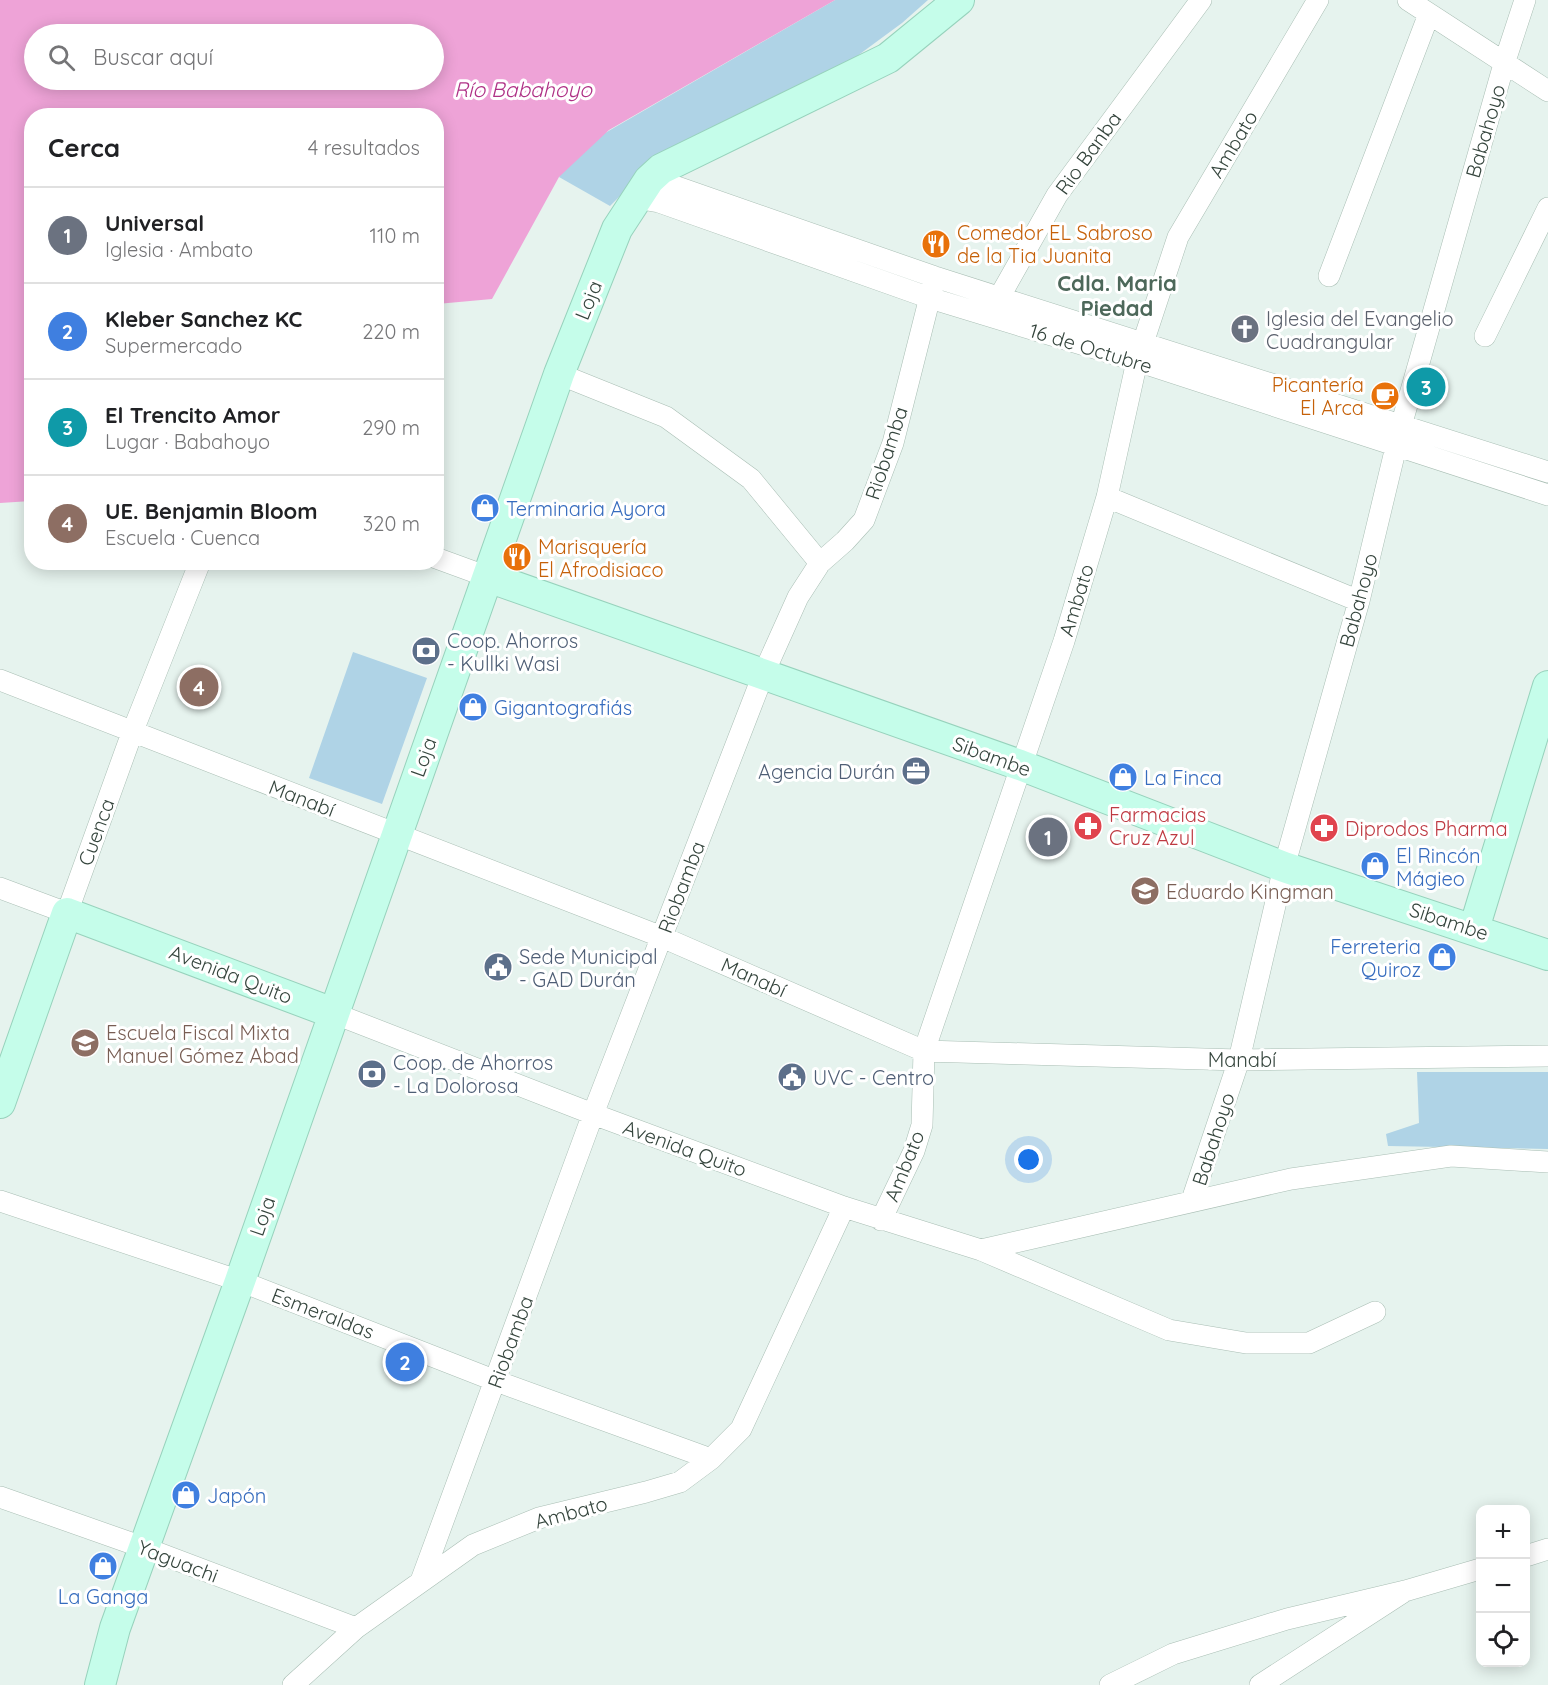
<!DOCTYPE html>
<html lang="es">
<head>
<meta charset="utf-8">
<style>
	:root { --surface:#fff; --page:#f6f6f6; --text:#202124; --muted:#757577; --line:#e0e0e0; --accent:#0b8043 }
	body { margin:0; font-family:Quicksand,sans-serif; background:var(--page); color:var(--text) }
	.controls { position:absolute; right:18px; bottom:18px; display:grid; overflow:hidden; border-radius:12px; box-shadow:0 3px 15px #0003 }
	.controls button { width:54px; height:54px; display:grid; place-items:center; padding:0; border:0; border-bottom:2px solid var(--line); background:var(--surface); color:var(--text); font:30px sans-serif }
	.you { position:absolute; left:1029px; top:1160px; width:21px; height:21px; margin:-15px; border:4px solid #fff; border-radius:50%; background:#1a73e8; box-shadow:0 0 0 9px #1a73e833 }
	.badge { display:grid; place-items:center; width:39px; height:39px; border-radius:50%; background:var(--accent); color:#fff; font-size:20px; font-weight:700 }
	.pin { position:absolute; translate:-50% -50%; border:3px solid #fff; box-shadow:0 2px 6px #0006 }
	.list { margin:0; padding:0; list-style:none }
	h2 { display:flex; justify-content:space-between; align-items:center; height:78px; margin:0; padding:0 24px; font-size:26px }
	h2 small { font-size:20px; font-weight:400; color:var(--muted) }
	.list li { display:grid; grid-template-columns:39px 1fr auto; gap:18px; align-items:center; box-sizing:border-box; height:96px; padding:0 24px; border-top:2px solid var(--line) }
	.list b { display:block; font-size:22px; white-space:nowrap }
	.list p { margin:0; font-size:20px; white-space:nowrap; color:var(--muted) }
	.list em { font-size:20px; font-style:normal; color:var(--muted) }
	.icon { flex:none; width:33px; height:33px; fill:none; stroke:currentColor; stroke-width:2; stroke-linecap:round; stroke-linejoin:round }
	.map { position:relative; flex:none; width:1548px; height:1685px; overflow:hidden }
	.search { position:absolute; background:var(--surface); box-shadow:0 3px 15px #0003; left:24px; top:24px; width:420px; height:66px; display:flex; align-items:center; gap:15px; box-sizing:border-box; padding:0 21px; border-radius:33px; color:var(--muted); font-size:22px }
	.panel { position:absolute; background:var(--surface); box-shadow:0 3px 15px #0003; left:24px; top:108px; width:420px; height:462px; border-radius:24px }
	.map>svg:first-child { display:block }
	.green { fill:#afd3e6 }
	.water { fill:#eea3d7; fill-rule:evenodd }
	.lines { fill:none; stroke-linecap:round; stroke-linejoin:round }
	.street-casing { stroke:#a9beb4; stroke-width:22 }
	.secondary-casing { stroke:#97d2bc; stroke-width:32 }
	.street { stroke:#fff; stroke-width:21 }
	.secondary { stroke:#c5fdea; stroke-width:30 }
	.labels { text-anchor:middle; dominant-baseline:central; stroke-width:6; stroke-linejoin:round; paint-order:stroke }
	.street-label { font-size:20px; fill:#35453d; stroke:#fff }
	.food-label { font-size:20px; fill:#c56008; stroke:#fff; text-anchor:start }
	.worship-label { font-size:20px; fill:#5b616d; stroke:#fff; text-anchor:start }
	.shop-label { font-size:20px; fill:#366cbe; stroke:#fff; text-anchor:start }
	.service-label { font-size:20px; fill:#4e5e75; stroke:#fff; text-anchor:start }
	.health-label { font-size:20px; fill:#be3a42; stroke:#fff; text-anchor:start }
	.education-label { font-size:20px; fill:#785e54; stroke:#fff; text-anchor:start }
	.water-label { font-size:21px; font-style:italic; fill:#af3186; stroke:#fff }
	.quarter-label { font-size:22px; font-weight:bold; fill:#4d685a; stroke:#fff }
</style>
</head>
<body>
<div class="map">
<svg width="1548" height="1685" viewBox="0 0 1548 1685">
	<rect width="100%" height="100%" fill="#e6f3ee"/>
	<path class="green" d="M835 0H928L902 23 849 62 654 162 610 206 559 177 574 151Z
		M353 652 427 678 382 804 309 778Z
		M1417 1072H1548V1149L1388 1146 1386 1134 1419 1123Z"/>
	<path class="water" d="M0 0H835L609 130 559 177 492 299 437 304 436 116H32L31 501 0 503ZM34 34H434V80H34Z"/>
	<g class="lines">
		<g class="street-casing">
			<path id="street" d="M1408 0 1548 91
				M649 180 671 185 935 277 1548 472
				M636 198 659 202 930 298 1137 361 1548 495
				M1329 276 1429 14
				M996 308 1000 296 1057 195 1201 0
				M1485 336 1548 208
				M559 374 666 417 751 479 820 563
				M1107 497 1359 601
				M436 558 488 577
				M0 680 662 937 924 1051 1239 1060 1548 1056
				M0 888 67 913 132 733 200 562
				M333 1013 593 1114 844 1207 981 1250 1169 1330 1246 1343H1309L1375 1312
				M1192 1200 1239 1060 1284 867 1359 601 1401 426 1504 64 1525 0
				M0 1201 240 1281 496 1381 711 1459
				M881 1220 914 1151 922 1125 924 1051 1064 641 1107 497 1137 361 1178 237 1318 0
				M981 1250 1291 1179 1451 1156 1548 1162
				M0 1497 145 1548 356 1628
				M1526 1556 1548 1549
				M421 1581 593 1114 763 675 798 597 820 563 845 541 864 520 893 443 935 277
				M293 1685 356 1628 473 1545 539 1518 646 1492 680 1482 711 1459 741 1429 844 1207
				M1110 1685 1173 1654 1287 1619 1405 1591
				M1260 1685 1405 1591 1480 1569"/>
		</g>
		<g class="secondary-casing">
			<path id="secondary" d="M488 577 1020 765 1284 867 1548 955
				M1474 929 1548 686
				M0 1103 67 913 333 1013
				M100 1685 115 1628 240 1281 559 374 617 229 649 180 661 169 888 58 959 0"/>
		</g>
		<use href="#street" class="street"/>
		<use href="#secondary" class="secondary"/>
	</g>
	<defs>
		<g id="restaurant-disc" transform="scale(1.5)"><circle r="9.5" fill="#e8710a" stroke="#fff"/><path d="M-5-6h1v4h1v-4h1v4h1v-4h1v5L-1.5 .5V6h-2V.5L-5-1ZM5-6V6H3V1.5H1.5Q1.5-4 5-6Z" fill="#fff"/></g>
		<g id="church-disc" transform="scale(1.5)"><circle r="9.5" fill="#6b7280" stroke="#fff"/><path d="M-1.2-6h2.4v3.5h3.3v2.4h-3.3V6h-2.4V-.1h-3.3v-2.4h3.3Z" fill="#fff"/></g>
		<g id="cafe-disc" transform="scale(1.5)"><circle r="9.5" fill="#e8710a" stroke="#fff"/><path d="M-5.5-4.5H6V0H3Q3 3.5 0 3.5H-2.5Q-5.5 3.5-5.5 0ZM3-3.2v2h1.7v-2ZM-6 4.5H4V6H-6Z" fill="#fff"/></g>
		<g id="shop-disc" transform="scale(1.5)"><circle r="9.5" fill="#3f7fe0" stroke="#fff"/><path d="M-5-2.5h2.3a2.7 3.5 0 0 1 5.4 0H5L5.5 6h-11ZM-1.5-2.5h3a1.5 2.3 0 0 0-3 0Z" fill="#fff"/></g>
		<g id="bank-disc" transform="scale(1.5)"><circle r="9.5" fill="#5c6f8a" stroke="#fff"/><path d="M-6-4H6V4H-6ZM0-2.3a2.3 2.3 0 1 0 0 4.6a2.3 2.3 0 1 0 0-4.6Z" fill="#fff"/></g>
		<g id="office-disc" transform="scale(1.5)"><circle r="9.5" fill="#5c6f8a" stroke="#fff"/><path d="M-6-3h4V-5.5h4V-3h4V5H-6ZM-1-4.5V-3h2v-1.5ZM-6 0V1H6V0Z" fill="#fff"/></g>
		<g id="pharmacy-disc" transform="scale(1.5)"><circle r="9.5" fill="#e0444e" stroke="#fff"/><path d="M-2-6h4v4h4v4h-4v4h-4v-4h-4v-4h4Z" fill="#fff"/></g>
		<g id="school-disc" transform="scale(1.5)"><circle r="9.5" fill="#8d6e63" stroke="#fff"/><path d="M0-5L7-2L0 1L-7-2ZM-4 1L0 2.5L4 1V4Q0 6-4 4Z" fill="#fff"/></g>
		<g id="civic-disc" transform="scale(1.5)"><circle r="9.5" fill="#5c6f8a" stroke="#fff"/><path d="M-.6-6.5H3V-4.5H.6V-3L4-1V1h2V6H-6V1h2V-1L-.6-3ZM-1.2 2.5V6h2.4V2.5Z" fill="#fff"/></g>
	</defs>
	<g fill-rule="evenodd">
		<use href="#restaurant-disc" x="936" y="244"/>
		<use href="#church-disc" x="1245" y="329"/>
		<use href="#cafe-disc" x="1385" y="396"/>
		<use href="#shop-disc" x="485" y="508"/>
		<use href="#restaurant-disc" x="517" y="557"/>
		<use href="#bank-disc" x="426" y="651"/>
		<use href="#shop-disc" x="473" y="707"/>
		<use href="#office-disc" x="916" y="771"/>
		<use href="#shop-disc" x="1123" y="777"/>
		<use href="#pharmacy-disc" x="1088" y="826"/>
		<use href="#pharmacy-disc" x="1324" y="828"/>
		<use href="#shop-disc" x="1375" y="866"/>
		<use href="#school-disc" x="1145" y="891"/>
		<use href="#shop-disc" x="1442" y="957"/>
		<use href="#civic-disc" x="498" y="967"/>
		<use href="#school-disc" x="85" y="1043"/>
		<use href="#bank-disc" x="372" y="1074"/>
		<use href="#civic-disc" x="792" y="1077"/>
		<use href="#shop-disc" x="186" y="1495"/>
		<use href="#shop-disc" x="103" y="1566"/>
	</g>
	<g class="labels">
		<g class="street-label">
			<text transform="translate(1485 131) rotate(-74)">Babahoyo</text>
			<text transform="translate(1233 144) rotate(-59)">Ambato</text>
			<text transform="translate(1088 153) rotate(-54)">Rio Banba</text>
			<text transform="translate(588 300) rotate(-68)">Loja</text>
			<text transform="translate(1091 348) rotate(17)">16 de Octubre</text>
			<text transform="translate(886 453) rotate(-72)">Riobamba</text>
			<text transform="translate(1076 600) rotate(-73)">Ambato</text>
			<text transform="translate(1358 600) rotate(-75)">Babahoyo</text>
			<text transform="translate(992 756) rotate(20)">Sibambe</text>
			<text transform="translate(423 757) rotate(-70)">Loja</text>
			<text transform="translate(302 798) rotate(21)">Manabí</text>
			<text transform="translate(96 832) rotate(-70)">Cuenca</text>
			<text transform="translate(681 887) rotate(-69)">Riobamba</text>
			<text transform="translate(1449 921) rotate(18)">Sibambe</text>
			<text transform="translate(231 974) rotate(21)">Avenida Quito</text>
			<text transform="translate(754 977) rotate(24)">Manabí</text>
			<text x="1242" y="1059">Manabí</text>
			<text transform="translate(1213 1139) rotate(-72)">Babahoyo</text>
			<text transform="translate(685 1148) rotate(20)">Avenida Quito</text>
			<text transform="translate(904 1166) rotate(-68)">Ambato</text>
			<text transform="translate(262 1216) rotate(-71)">Loja</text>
			<text transform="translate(323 1313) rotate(21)">Esmeraldas</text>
			<text transform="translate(510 1342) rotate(-70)">Riobamba</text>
			<text transform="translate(571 1512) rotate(-15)">Ambato</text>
			<text transform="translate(178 1561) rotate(21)">Yaguachi</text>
		</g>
		<g class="food-label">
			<text x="957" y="232">Comedor EL Sabroso<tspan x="957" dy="23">de la Tia Juanita</tspan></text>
			<text x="1364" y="384" text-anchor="end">Picantería<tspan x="1364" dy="23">El Arca</tspan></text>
			<text x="538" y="546">Marisquería<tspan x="538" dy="23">El Afrodisiaco</tspan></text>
		</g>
		<g class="worship-label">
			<text x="1266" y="318">Iglesia del Evangelio<tspan x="1266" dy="23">Cuadrangular</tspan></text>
		</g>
		<g class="shop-label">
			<text x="506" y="508">Terminaria Ayora</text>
			<text x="494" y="707">Gigantografiás</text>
			<text x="1144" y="777">La Finca</text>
			<text x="1396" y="855">El Rincón<tspan x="1396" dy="23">Mágieo</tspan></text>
			<text x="1421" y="946" text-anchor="end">Ferreteria<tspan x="1421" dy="23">Quiroz</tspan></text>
			<text x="207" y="1495">Japón</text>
			<text x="103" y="1596" text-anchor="middle">La Ganga</text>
		</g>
		<g class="service-label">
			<text x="447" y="640">Coop. Ahorros<tspan x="447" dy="23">- Kullki Wasi</tspan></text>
			<text x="895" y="771" text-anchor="end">Agencia Durán</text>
			<text x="519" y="956">Sede Municipal<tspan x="519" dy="23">- GAD Durán</tspan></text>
			<text x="393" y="1062">Coop. de Ahorros<tspan x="393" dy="23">- La Dolorosa</tspan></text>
			<text x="813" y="1077">UVC - Centro</text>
		</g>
		<g class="health-label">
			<text x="1109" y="814">Farmacias<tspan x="1109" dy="23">Cruz Azul</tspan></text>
			<text x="1345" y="828">Diprodos Pharma</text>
		</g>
		<g class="education-label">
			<text x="1166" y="891">Eduardo Kingman</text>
			<text x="106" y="1032">Escuela Fiscal Mixta<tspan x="106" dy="23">Manuel Gómez Abad</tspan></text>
		</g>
		<g class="water-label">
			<text x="523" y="89">Río Babahoyo</text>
		</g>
		<g class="quarter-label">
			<text x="1117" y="283">Cdla. Maria<tspan x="1117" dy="25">Piedad</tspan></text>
		</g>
	</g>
</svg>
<div class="controls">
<button>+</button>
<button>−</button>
<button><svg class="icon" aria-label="locate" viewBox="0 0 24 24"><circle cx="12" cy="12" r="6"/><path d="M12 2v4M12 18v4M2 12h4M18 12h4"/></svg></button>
</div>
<div class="you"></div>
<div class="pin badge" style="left:1048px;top:837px;background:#6b7280">1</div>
<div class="pin badge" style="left:405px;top:1362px;background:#3f7fe0">2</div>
<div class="pin badge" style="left:1426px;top:387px;background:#0f9aa8">3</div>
<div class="pin badge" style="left:199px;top:687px;background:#8d6e63">4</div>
<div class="search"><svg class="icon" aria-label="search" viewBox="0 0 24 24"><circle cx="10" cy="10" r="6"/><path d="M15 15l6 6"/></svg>Buscar aquí</div>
<section class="panel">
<h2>Cerca<small>4 resultados</small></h2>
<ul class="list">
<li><span class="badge" style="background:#6b7280">1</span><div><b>Universal</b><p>Iglesia · Ambato</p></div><em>110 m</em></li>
<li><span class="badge" style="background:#3f7fe0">2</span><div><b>Kleber Sanchez KC</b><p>Supermercado</p></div><em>220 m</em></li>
<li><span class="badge" style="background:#0f9aa8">3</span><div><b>El Trencito Amor</b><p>Lugar · Babahoyo</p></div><em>290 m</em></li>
<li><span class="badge" style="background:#8d6e63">4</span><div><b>UE. Benjamin Bloom</b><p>Escuela · Cuenca</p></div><em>320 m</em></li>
</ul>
</section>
</div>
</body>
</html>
